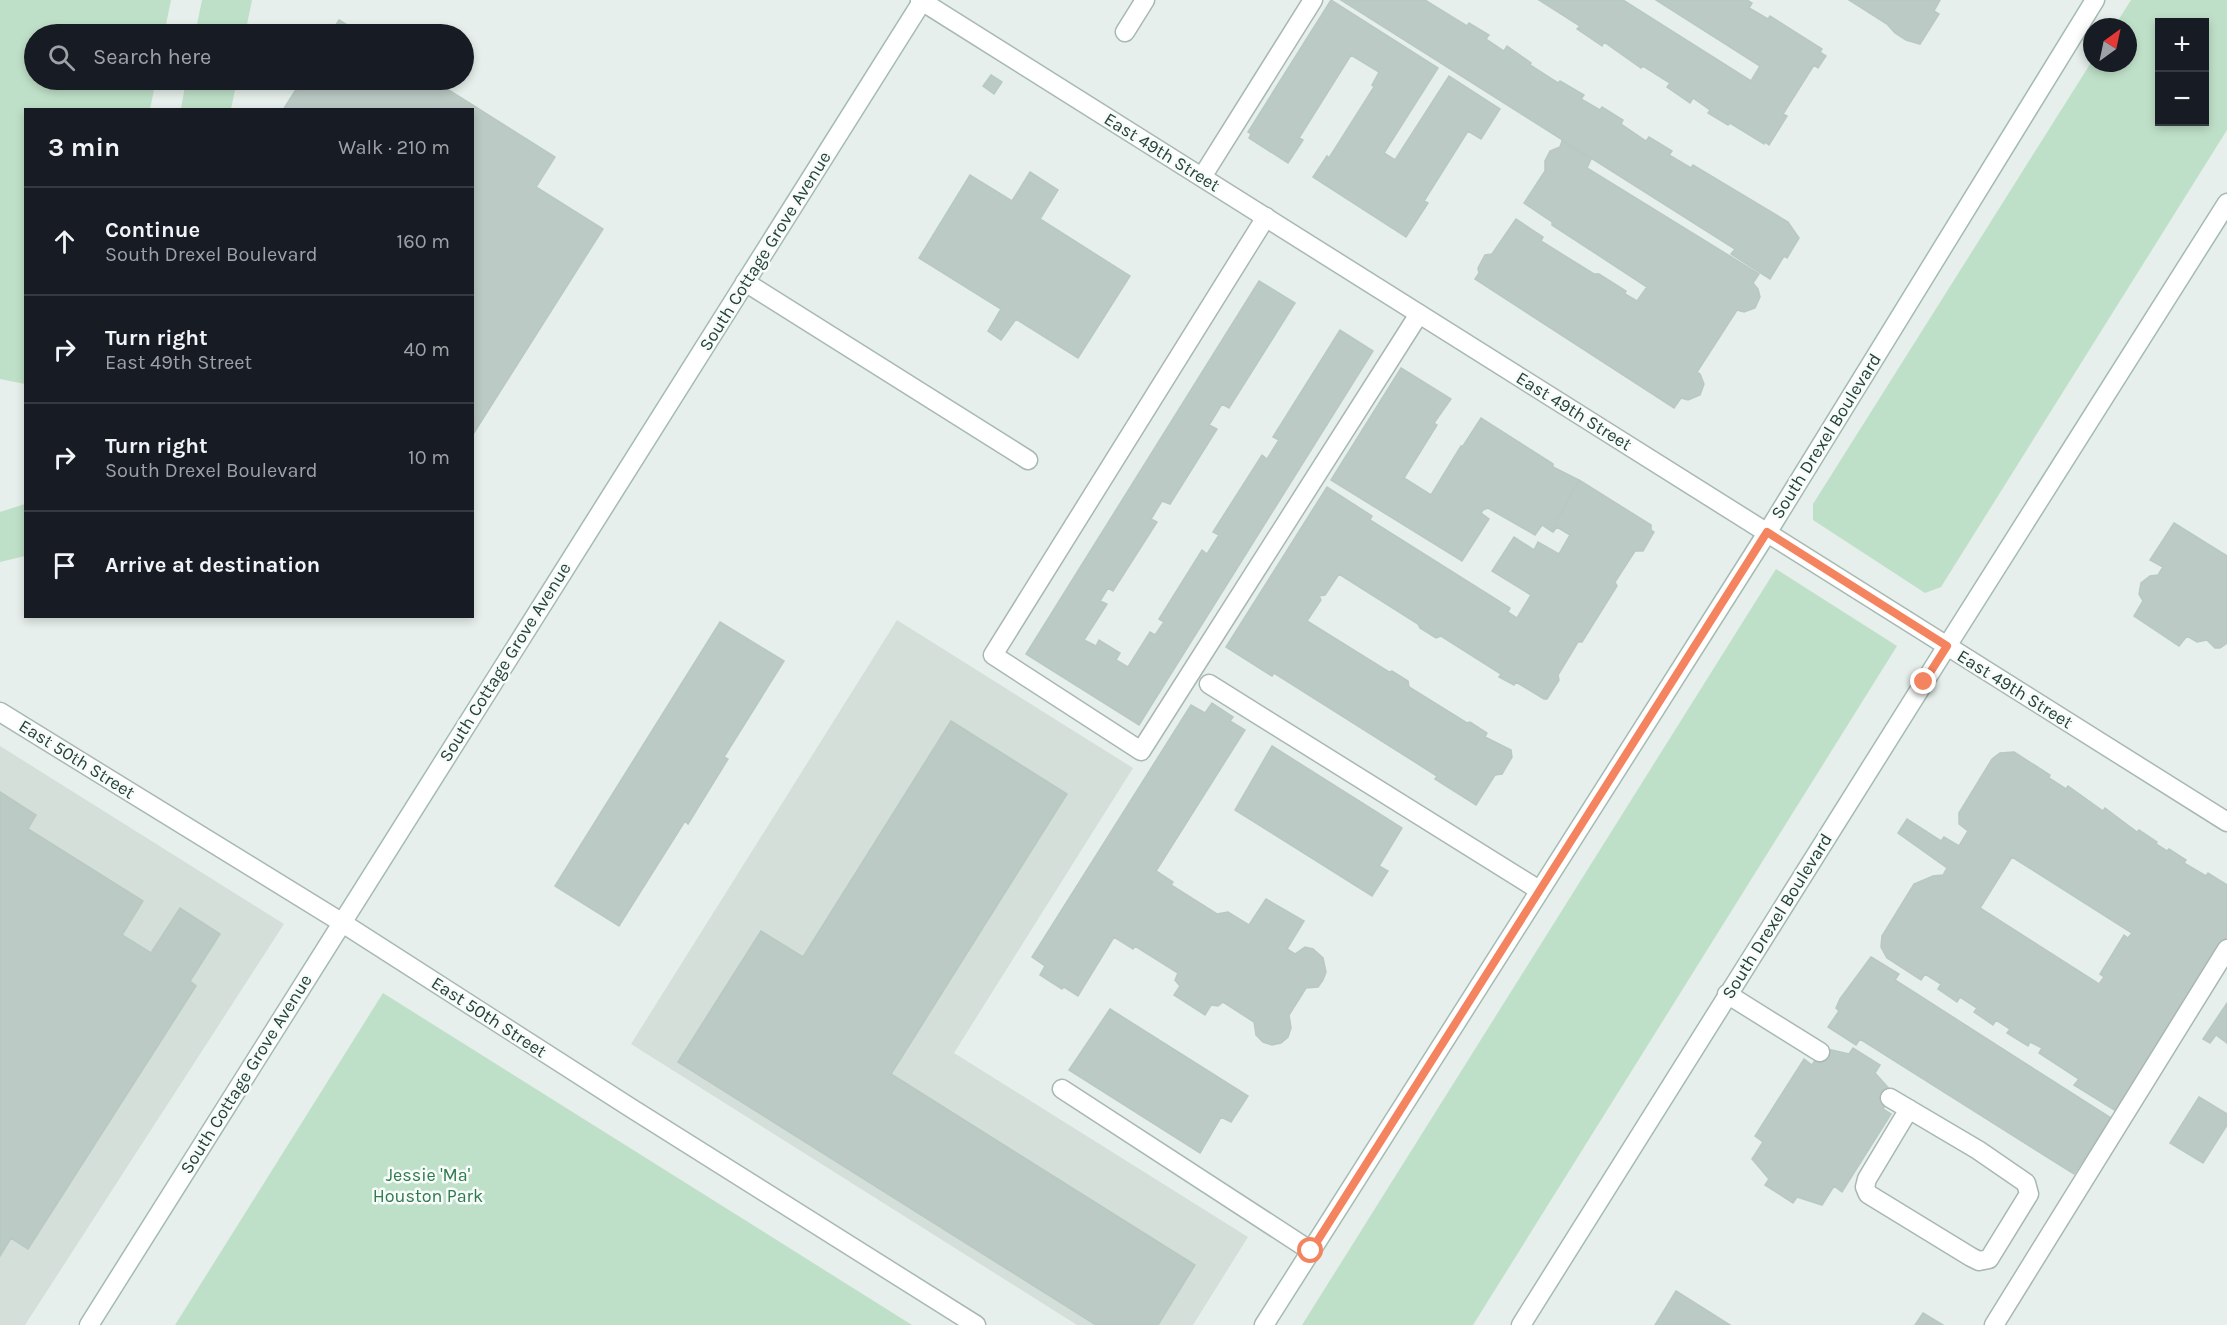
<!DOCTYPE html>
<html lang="en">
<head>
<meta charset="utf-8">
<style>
	:root { --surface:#171b24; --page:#242831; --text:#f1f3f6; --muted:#9ea1a6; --line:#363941 }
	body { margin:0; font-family:Karla,sans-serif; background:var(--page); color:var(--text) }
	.controls { position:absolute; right:18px; top:18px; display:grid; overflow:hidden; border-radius:0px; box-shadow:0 3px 9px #0003 }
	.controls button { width:54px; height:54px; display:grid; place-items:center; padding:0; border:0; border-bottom:2px solid var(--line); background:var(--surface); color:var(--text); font:30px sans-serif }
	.compass { position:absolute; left:2083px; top:18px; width:54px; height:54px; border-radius:50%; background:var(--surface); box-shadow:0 3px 9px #0003; rotate:33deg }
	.stop { position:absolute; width:18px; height:18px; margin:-14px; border:4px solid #f4845f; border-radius:50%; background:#fff }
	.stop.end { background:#f4845f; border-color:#fff; box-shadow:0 2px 6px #0008 }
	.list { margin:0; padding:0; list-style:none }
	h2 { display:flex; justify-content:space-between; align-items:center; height:78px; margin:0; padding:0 24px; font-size:26px }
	h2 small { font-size:20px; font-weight:400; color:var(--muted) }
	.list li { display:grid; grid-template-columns:39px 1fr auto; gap:18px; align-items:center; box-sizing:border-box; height:108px; padding:0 24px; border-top:2px solid var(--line) }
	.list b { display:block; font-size:22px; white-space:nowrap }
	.list p { margin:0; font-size:20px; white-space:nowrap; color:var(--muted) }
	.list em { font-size:20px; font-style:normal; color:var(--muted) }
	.icon { flex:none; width:33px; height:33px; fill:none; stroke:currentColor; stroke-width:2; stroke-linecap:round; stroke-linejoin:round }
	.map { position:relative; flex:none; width:2227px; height:1325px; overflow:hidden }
	.search { position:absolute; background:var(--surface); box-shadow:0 3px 9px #0003; left:24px; top:24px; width:450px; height:66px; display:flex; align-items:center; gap:15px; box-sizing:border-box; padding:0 21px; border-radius:33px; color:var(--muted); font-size:22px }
	.panel { position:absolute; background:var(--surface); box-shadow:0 3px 9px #0003; left:24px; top:108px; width:450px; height:510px; border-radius:0px }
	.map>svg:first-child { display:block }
	.built { fill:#d4dfda }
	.green { fill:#bfe0c8; fill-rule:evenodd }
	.building { fill:#bbcac4; stroke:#b8c9c2; stroke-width:1.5; fill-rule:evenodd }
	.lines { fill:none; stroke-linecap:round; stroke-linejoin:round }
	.lane-casing { stroke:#a8b8b2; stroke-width:21 }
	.street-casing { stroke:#a8b8b2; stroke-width:21 }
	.secondary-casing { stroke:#a4bbb3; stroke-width:21 }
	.lane { stroke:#fff; stroke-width:18 }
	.street { stroke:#fff; stroke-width:18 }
	.secondary { stroke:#fff; stroke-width:18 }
	.route { stroke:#f4845f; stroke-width:8 }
	.labels { text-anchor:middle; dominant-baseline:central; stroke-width:5; stroke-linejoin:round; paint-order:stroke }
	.street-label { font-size:18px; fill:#24423a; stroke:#f7fbf9 }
	.park-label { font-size:18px; fill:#2d7a4b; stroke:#f7fbf9 }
</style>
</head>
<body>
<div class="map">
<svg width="2227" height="1325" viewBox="0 0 2227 1325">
	<rect width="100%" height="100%" fill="#e6efeb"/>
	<path class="built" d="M897 620 1133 768 954 1053 1248 1237 1193 1325H1077L631 1044Z
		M0 746 284 924 25 1325H0Z"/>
	<path class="green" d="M0 0H171L164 34H34V80H156L150 109 26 110 25 384 0 379Z
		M202 0H252L245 34H195Z
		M2131 0H2227V130L1941 587 1925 593 1813 520V504L2092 61V63H2128V27H2114ZM2204 22V122H2160V22Z
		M186 80H237L231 109H181Z
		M25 504V556L0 562V512Z
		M1776 569 1897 646 1473 1325H1302Z
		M383 993 912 1325H175Z"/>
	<path class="building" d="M1331 0 1438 68 1384 153 1395 160 1449 76 1500 109 1481 139 1468 131 1424 201 1428 203 1406 237 1313 177 1327 156 1329 158 1374 87 1372 85 1379 72 1351 55 1299 138 1303 140 1288 163 1249 138 1251 134 1248 132Z
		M1341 0H1425L1467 26 1469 23 1489 35 1486 39 1504 51 1507 46 1531 63 1530 65 1558 83 1560 81 1584 95 1581 99 1600 110 1602 107 1623 120 1621 124 1646 141 1649 137 1672 151 1669 155 1691 168 1693 165 1788 222 1799 238 1787 258 1784 256 1770 279 1731 254 1735 249Z
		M1539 0H1623L1751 81 1760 66 1656 0H1747L1752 3 1749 8 1768 19 1770 16 1822 49 1820 52 1826 56 1818 68 1814 65 1783 114 1787 116 1769 145 1765 142 1764 144 1730 123 1728 125 1708 113 1710 110 1693 98 1690 103 1667 87 1670 83 1643 66 1641 68 1604 42 1602 46 1577 29 1580 26Z
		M1849 0H1940L1934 11 1939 14 1920 44 1906 40 1895 33 1887 24Z
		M339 20 362 34H330Z
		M991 75 1002 82 994 94 983 86Z
		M302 80H433L555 157 536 187 603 229 472 436V110H283Z
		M1562 141 1591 159 1587 168 1759 274 1753 283 1758 289 1760 297 1755 308 1744 312 1737 310 1697 372 1700 374 1704 384 1700 395 1688 400 1681 398 1674 408 1475 279 1479 273 1478 268 1485 255 1492 254 1516 219 1543 237 1541 241 1594 274H1599L1626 291 1625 294 1637 301 1647 287 1552 225V222L1524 203 1545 171V161L1550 151 1560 147Z
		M1030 172 1058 190 1040 219 1130 276 1078 358 1016 319 1001 340 988 331 1001 309 919 258 970 175 1012 201Z
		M1259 281 1295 303 1229 408 1222 404 1209 425 1217 429 1170 504 1162 501 1151 519 1157 522 1113 591 1108 588 1100 601 1107 604 1084 640 1096 646 1099 640 1120 653 1116 660 1128 667 1150 632 1155 635 1164 622 1159 619 1202 550 1207 554 1219 535 1213 532 1262 455 1267 459 1279 440 1273 437 1340 330 1373 351 1139 725 1026 654Z
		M1401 368 1451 399 1434 423 1437 425 1404 478 1431 495 1461 446H1463L1481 418 1553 464V467L1579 480 1551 531 1542 525 1535 535 1488 508 1483 510 1481 513 1489 519 1462 561 1331 480Z
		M1579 480 1651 525V530L1654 532 1643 551H1635L1615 582 1617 586 1582 642H1578L1558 675 1559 680 1547 699H1544L1516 682 1514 685 1499 677 1501 674 1441 636 1436 638 1420 628 1418 624 1339 574 1325 595 1319 596 1321 600 1307 621 1389 672 1392 671 1408 681 1409 687 1467 723 1470 722 1487 733 1485 737 1511 750 1512 757 1502 774 1495 775 1476 805 1435 779 1437 776 1274 673 1272 676 1226 647 1327 487 1372 516 1370 520 1510 608 1508 612 1517 618 1531 595 1492 571 1514 537 1534 550 1538 542 1559 554 1570 535 1557 527 1553 532 1551 531Z
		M2174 523 2227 556V643L2220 648H2215L2207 640 2197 642 2187 636 2179 646 2134 616 2143 601 2139 594 2141 583 2150 576 2158 575 2163 567 2150 560Z
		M720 622 784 661 724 757 728 759 688 824 685 821 619 926 555 886Z
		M1212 703 1233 717 1230 721 1245 730 1156 871 1173 882 1171 885 1217 914 1228 912 1249 925 1266 899 1304 921 1287 949 1295 954 1305 947 1313 949 1323 958 1326 972 1323 980 1318 987 1306 988 1289 1015 1291 1028 1288 1037 1281 1043 1272 1045 1263 1042 1256 1035 1254 1022 1223 1002 1218 1006 1211 1005 1205 1015 1174 995 1180 986 1175 980 1178 973 1135 946 1133 949 1114 937 1078 996 1064 987 1062 989 1040 975 1045 966 1032 957 1191 705 1205 713Z
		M951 721 1067 794 891 1074 1195 1265 1158 1325H1096L678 1062 761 931 803 957Z
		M1272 746 1402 828 1379 866 1388 871 1372 896 1235 810Z
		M2014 752 2050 775 2049 778 2066 789 2068 786 2103 811 2105 808 2137 832 2139 830 2157 842 2156 844 2167 851 2169 849 2186 860 2184 863 2206 876 2208 873 2227 885V937L2116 1111 2074 1085 2079 1079 2039 1053 2042 1048 2030 1042 2028 1046 2007 1033 2010 1029 1996 1020 1993 1025 1974 1012 1977 1008 1960 997 1957 1002 1938 989 1941 984 1925 974 1921 980 1887 958 1881 947 1882 936 1914 884 1933 876 1943 875 1947 868 1898 833 1907 819 1941 841 1944 837 1959 846 1968 831 1959 824V813L1992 759 2000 753ZM2012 857 2132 933 2128 938 2124 935 2100 974 2104 977 2099 984 1980 908Z
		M0 792 36 815 28 829 143 901 122 935 151 953 180 908 220 934 190 981 196 986 28 1249 11 1238 0 1256Z
		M1871 957 1899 974 1895 980 2111 1118 2074 1174 1860 1039 1856 1045 1828 1027 1839 1011 1836 1008 1840 999Z
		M2227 1003V1043L2216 1035 2210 1043 2203 1039Z
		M1110 1009 1248 1096 1231 1122 1221 1117 1200 1153 1069 1070Z
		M1823 1048 1849 1054 1853 1048 1880 1065 1875 1073 1893 1093 1883 1109 1891 1114 1842 1192 1834 1186 1822 1205 1797 1197 1793 1203 1765 1185 1769 1179 1752 1159 1763 1142 1755 1136 1804 1059 1812 1065Z
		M2199 1097 2227 1114V1125L2203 1163 2170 1143Z
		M1676 1291 1730 1325H1655Z
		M1923 1313 1943 1325H1915Z"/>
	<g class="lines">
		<g class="lane-casing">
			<path id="lane" d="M1125 32 1145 0
				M1202 177 1313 0
				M1266 217 993 655 1141 751 1419 314
				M745 282 1028 460
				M1209 684 1539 890
				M1727 994 1820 1052
				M1062 1089 1311 1251
				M1890 1098 1978 1150 2026 1183 2029 1194 1989 1259 1979 1261 1971 1257 1868 1194 1865 1187 1867 1179 1909 1109
				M1994 1325 2227 949"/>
		</g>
		<g class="street-casing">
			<path id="street" d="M920 0 2227 822
				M0 712 341 922 631 1108 976 1325"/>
		</g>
		<g class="secondary-casing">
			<path id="secondary" d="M89 1325 923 0
				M1264 1325 1767 533 2095 0
				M1521 1325 1947 646 2227 203"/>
		</g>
		<use href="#lane" class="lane"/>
		<use href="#street" class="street"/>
		<use href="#secondary" class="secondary"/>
	</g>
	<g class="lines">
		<path class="route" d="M1311 1251 1767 532 1947 646 1924 682"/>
	</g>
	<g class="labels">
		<g class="street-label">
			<text transform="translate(1162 152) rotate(32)">East 49th Street</text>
			<text transform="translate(765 251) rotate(-58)">South Cottage Grove Avenue</text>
			<text transform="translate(1574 411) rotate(32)">East 49th Street</text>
			<text transform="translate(1826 436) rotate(-58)">South Drexel Boulevard</text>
			<text transform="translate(505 662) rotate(-58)">South Cottage Grove Avenue</text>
			<text transform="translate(2015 689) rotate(32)">East 49th Street</text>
			<text transform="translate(77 759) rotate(32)">East 50th Street</text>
			<text transform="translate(1777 916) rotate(-58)">South Drexel Boulevard</text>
			<text transform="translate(489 1017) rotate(33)">East 50th Street</text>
			<text transform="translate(246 1074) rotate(-58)">South Cottage Grove Avenue</text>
		</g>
		<g class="park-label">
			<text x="428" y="1175">Jessie 'Ma'<tspan x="428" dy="21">Houston Park</tspan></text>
		</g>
	</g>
</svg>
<div class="controls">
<button>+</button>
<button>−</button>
</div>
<svg class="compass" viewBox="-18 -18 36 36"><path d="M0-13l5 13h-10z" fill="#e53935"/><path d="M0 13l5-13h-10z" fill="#9ea1a6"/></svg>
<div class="stop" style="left:1311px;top:1251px"></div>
<div class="stop end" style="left:1924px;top:682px"></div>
<div class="search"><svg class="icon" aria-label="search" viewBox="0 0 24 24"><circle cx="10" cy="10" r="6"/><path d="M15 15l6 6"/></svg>Search here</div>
<section class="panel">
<h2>3 min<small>Walk · 210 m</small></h2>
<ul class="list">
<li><svg class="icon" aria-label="ahead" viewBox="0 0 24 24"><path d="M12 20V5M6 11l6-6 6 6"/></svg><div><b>Continue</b><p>South Drexel Boulevard</p></div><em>160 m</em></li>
<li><svg class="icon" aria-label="right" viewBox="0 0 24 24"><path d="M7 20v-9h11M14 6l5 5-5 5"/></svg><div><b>Turn right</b><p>East 49th Street</p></div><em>40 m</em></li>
<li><svg class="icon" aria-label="right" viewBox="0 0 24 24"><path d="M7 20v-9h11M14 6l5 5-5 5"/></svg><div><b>Turn right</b><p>South Drexel Boulevard</p></div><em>10 m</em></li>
<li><svg class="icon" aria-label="arrive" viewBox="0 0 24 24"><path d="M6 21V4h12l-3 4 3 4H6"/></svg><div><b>Arrive at destination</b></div></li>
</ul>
</section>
</div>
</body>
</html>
